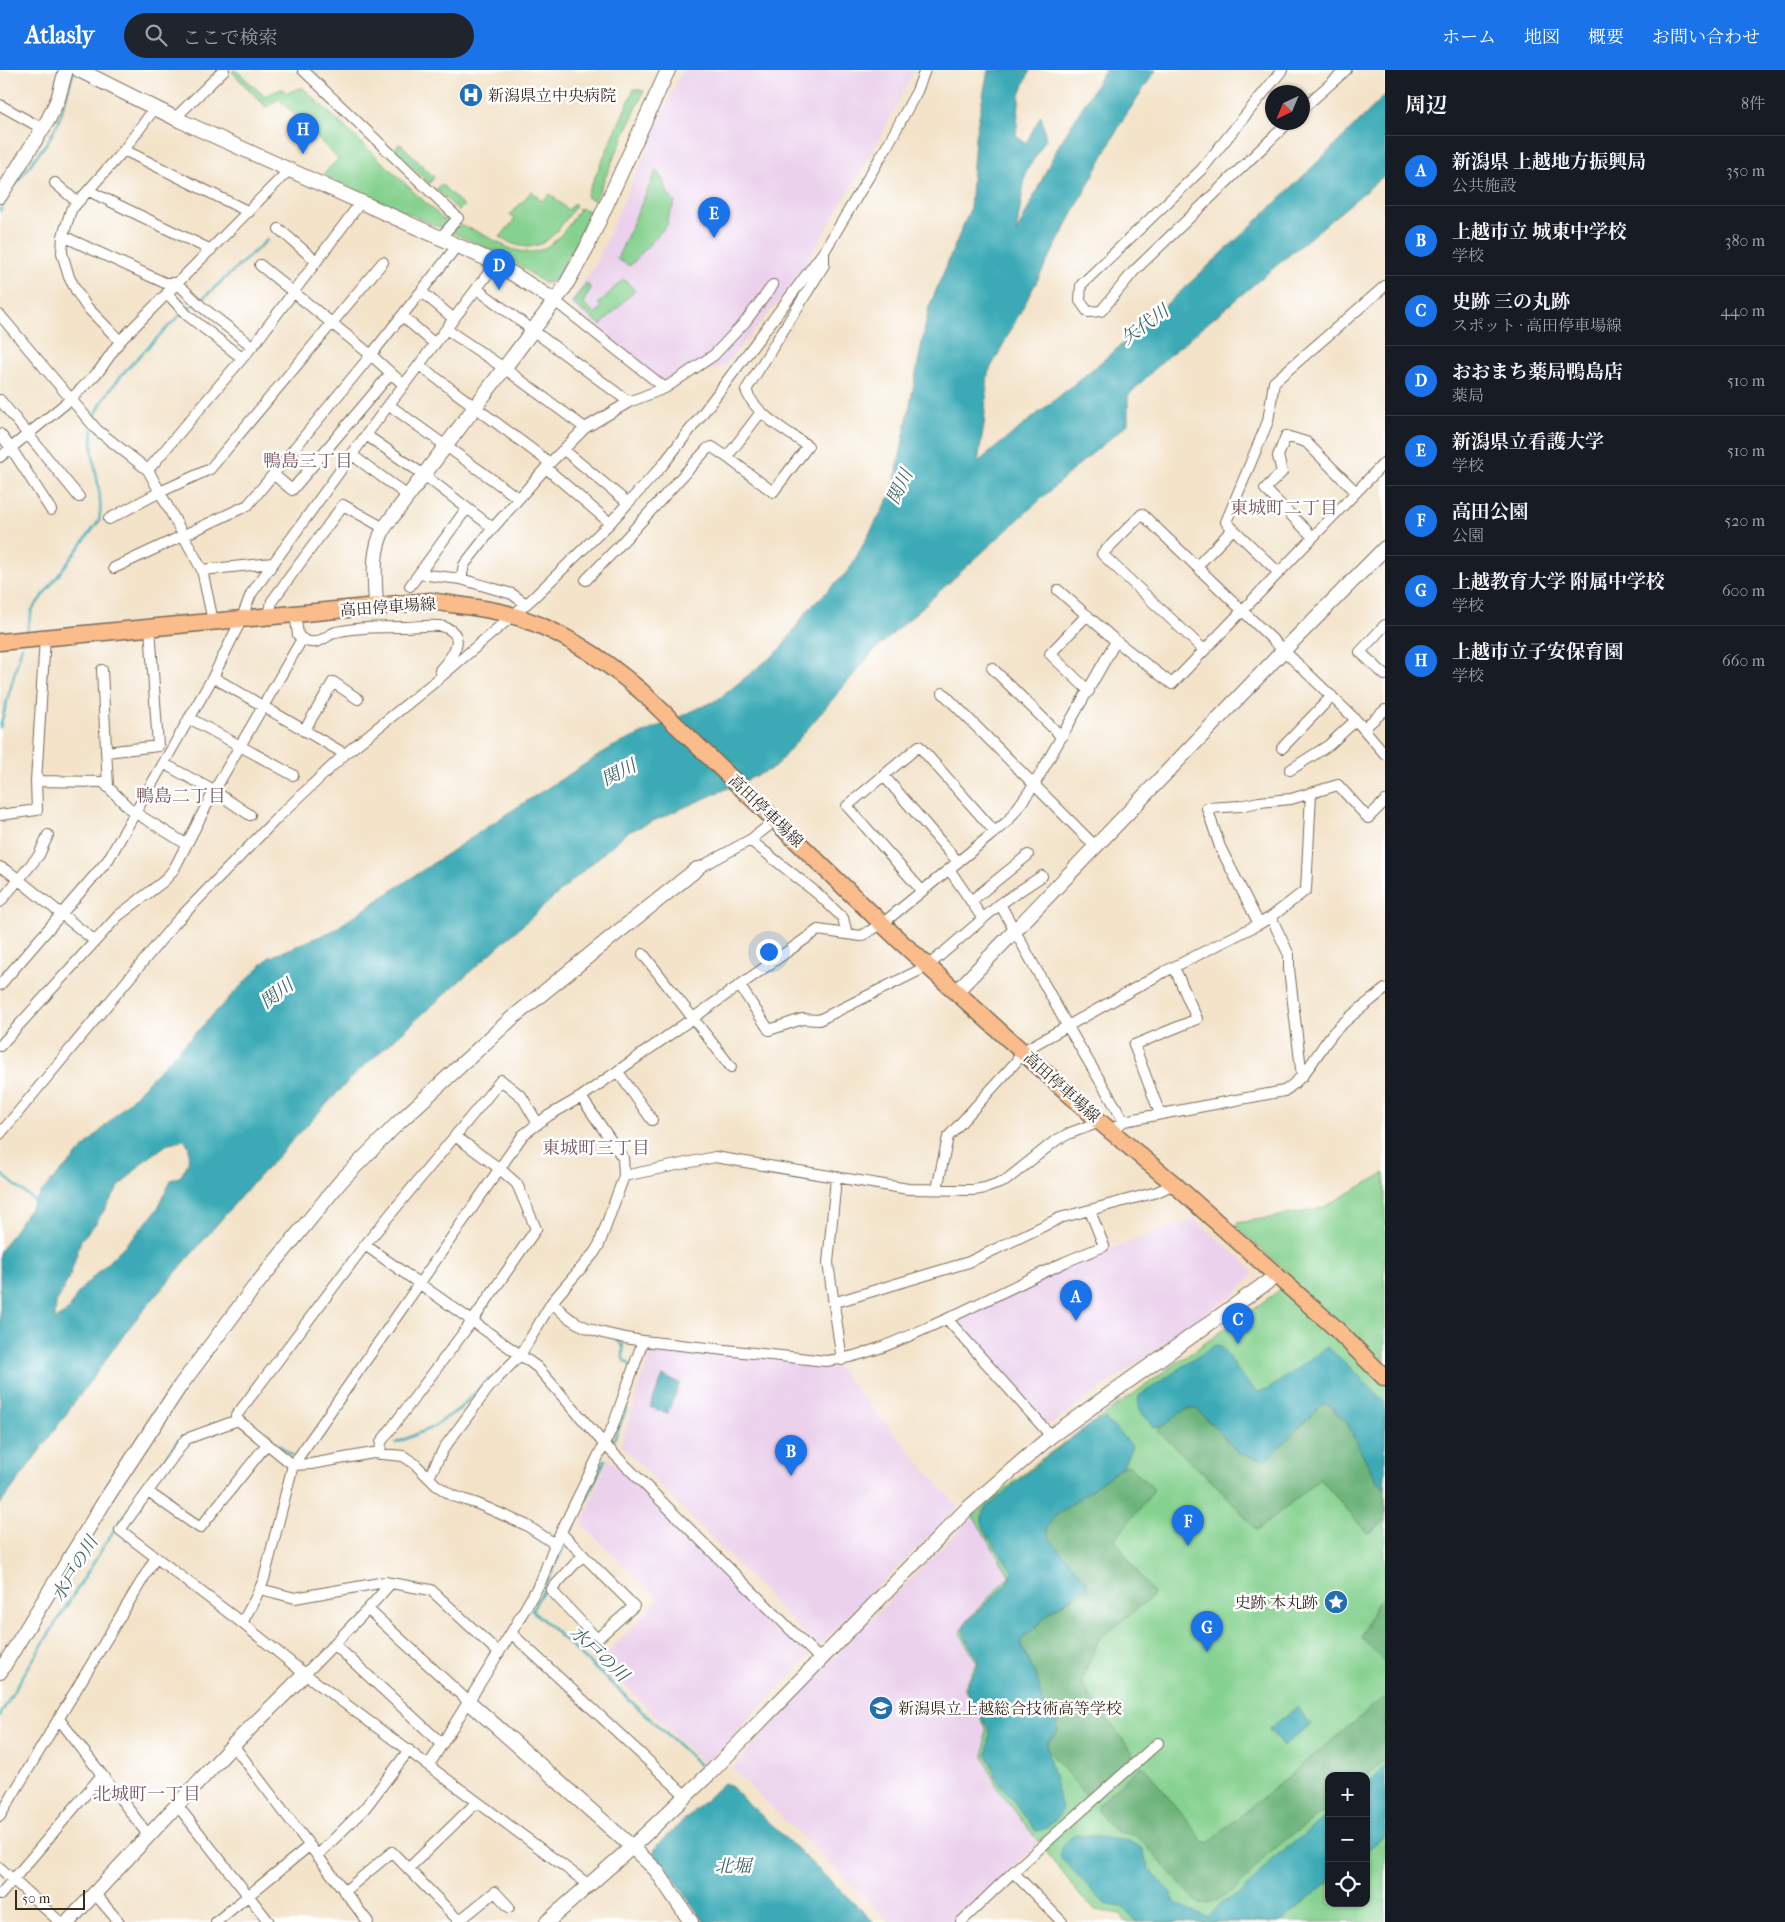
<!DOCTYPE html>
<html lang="ja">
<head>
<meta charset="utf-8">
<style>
	:root { --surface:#171b24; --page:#20242c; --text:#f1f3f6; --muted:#9ea1a6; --line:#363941; --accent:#1a73e8 }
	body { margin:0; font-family:"IM FELL French Canon","Noto Serif JP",serif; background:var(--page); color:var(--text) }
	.controls { position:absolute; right:15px; bottom:15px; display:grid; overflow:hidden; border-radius:10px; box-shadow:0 1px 4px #0004 }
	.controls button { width:45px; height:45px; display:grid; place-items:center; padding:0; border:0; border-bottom:1px solid var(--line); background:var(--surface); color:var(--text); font:25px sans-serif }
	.compass { position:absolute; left:1265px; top:15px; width:45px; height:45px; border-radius:50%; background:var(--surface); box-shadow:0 1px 4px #0004; rotate:224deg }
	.scale { position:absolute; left:15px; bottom:12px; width:70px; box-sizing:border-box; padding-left:5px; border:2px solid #3b2a1e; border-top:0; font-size:14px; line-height:18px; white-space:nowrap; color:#3b2a1e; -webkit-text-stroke:4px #fff; paint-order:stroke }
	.you { position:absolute; left:768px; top:881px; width:18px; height:18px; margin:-12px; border:4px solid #fff; border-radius:50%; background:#1a73e8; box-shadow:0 0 0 8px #1a73e833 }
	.badge { display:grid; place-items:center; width:32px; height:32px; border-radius:50%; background:var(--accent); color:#fff; font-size:16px; font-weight:700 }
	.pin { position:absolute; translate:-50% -41px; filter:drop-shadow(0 1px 2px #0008) }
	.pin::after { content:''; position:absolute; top:26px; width:18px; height:15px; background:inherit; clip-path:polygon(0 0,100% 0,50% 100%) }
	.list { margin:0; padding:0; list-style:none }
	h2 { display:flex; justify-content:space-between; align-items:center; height:65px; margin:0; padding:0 20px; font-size:21px }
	h2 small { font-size:16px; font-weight:400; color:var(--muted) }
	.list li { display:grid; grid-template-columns:32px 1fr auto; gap:15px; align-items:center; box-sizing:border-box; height:70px; padding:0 20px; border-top:1px solid var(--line) }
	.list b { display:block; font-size:19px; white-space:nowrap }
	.list p { margin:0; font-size:16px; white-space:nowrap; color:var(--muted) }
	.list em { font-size:16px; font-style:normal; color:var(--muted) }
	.icon { flex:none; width:28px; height:28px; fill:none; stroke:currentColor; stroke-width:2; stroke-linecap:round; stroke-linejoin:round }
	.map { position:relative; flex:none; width:1385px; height:1852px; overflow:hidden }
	header { display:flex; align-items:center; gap:30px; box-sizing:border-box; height:70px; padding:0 25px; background:var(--accent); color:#fff }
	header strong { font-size:24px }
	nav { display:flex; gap:28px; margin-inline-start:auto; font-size:18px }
	.search { width:350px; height:45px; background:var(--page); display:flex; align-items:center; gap:12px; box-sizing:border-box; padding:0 18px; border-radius:28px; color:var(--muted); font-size:19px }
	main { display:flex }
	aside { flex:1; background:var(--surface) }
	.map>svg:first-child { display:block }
	.built { fill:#ebd1ec }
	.green { fill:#85d18f; stroke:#607e56; fill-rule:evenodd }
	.forest { fill:#6cb37a; stroke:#546e4c }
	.water { fill:#3aaab6; stroke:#3a6a6a; fill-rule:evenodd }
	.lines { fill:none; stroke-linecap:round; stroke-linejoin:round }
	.stream { stroke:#3aaab6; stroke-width:2.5 }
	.minor-casing { stroke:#7b6b5a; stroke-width:12 }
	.tertiary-casing { stroke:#7b6b5a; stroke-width:16 }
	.primary-casing { stroke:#7b6b5a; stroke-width:19 }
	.minor { stroke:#fff; stroke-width:10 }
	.tertiary { stroke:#fff; stroke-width:14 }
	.primary { stroke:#f9bc8a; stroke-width:16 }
	.labels { text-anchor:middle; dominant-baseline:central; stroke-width:5; stroke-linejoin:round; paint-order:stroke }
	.poi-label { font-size:16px; fill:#3b2a1e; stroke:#fff; text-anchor:start }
	.street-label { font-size:16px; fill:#3b2a1e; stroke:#fff }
	.water-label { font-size:18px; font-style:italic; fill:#3b6462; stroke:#fff }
	.neighbourhood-label { font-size:18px; fill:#78575f; stroke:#fff }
</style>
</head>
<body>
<header>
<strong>Atlasly</strong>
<div class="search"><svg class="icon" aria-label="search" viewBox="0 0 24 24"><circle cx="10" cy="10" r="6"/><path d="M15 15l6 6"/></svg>ここで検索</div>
<nav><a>ホーム</a><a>地図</a><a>概要</a><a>お問い合わせ</a></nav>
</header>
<main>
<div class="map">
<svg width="1385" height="1852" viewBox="0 0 1385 1852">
	<rect width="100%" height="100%" fill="#fff"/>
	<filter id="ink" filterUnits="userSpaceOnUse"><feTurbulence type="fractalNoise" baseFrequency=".02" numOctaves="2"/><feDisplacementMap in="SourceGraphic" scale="10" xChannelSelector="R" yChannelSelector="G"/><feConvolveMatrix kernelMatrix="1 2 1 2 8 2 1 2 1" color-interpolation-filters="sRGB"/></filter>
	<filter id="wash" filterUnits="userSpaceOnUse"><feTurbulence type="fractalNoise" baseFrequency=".0096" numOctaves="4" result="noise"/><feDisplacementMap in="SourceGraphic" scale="20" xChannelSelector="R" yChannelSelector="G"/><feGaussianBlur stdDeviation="1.12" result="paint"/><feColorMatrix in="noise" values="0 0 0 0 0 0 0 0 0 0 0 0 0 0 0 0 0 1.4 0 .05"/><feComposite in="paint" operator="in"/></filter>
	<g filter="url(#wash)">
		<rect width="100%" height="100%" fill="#f3e3c9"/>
		<path class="built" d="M682 0H915L874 79 797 209 725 295 666 315 569 234 594 198Z
			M1194 1149 1252 1199V1206L1234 1224 1052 1353H1044L957 1254V1248L1075 1192Z
			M652 1276 837 1297 958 1437 817 1577 621 1375Z
			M608 1388 810 1585 705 1695 600 1591 659 1529 582 1455Z
			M973 1446 1010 1506 968 1549 977 1594 964 1618 986 1658 984 1686 997 1718 1039 1773 957 1852H890L732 1699 832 1589Z"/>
		<path class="green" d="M233 0H236L264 26 282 19 287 23 302 17 444 150 449 146 451 148 443 159 323 105 338 89 279 29 266 37 232 2Z
			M634 19 644 21 595 130 586 127Z
			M399 74 402 75 434 107 429 114 394 79Z
			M656 101C666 109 663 121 675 132L667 150 668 154 630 196 617 189Z
			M441 114 464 136 459 141 436 119Z
			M532 121 541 131 550 124 568 140 574 133 576 135C555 165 539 192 500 167L515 149 510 145Z
			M580 138 590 141 576 173 553 212 544 213 509 188 451 162 459 155C474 159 488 167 501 174 542 196 560 169 580 138Z
			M623 209 635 220 601 255 572 233 586 213 591 218 583 233 596 244 601 237 598 234Z
			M1385 1103V1852H1126L1121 1844 1095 1840 1082 1828 997 1718 984 1686 986 1658 964 1618 977 1593 960 1563 968 1549 1010 1506 973 1446 1040 1390 1277 1222 1291 1206 1236 1157 1237 1153 1305 1142 1322 1138ZM1329 1706H1366V1833H1329Z"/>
		<path class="forest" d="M1324 1333 1331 1335 1338 1346 1346 1351 1376 1410 1385 1419V1450L1370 1463H1367L1320 1409 1258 1460H1256L1223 1422 1159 1362V1358C1170 1352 1184 1334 1198 1340L1240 1384 1266 1390Z
			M1128 1395 1153 1418 1154 1421 1116 1468V1471L1153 1524 1152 1527 1099 1569 1082 1609 1083 1615 1087 1622 1133 1683V1687L1090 1725H1085L1047 1679V1673L1058 1662 1057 1653 1041 1631 1038 1611 1025 1582 1020 1577V1573L1025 1565 1030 1563 1049 1543 1082 1521 1086 1511C1078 1502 1047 1471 1047 1462 1046 1456 1049 1452 1053 1448L1123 1396Z
			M1385 1525V1592L1362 1568V1564L1375 1536Z
			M1383 1628H1385V1690L1366 1706H1329V1737C1310 1753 1289 1765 1271 1782 1250 1801 1230 1836 1198 1833L1139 1768C1131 1762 1124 1765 1116 1761 1109 1757 1097 1742 1097 1735L1141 1696 1145 1698 1204 1772H1209Z"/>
		<path class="water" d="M988 0H1030L1020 24 1016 66 1026 73 1041 45 1046 69 1026 102 1016 164 1056 80 1105 0H1156L1122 51 988 303 984 355 978 392C1025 353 1073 316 1119 277 1210 196 1299 112 1385 25V105L1167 287 1128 326V354L1076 397 873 582 774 698 626 763 352 1007 249 1117 131 1255 0 1435V1181L42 1121 268 888 332 861 511 741 612 677 717 630 780 580 807 541 849 500 893 421 929 237 970 139 975 67ZM185 1070 189 1077 188 1093 181 1106 171 1110 157 1140 137 1163 79 1221 68 1241 55 1250 56 1233 70 1206 81 1170 96 1153 119 1117 143 1092 169 1073Z
			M1219 1275C1232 1288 1243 1313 1258 1322L1267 1320 1274 1315 1327 1277 1348 1295 1385 1332V1419L1376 1410 1346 1351 1338 1346 1335 1339 1327 1334H1323L1266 1390 1240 1384 1198 1340C1180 1332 1170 1361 1154 1357 1146 1349 1135 1338 1139 1326L1213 1276Z
			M663 1306 680 1313 667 1344 650 1337Z
			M1105 1349 1131 1374 1132 1377 1123 1396 1053 1448 1046 1459 1050 1469 1086 1511 1087 1516 1049 1543 1030 1563 1025 1565 1020 1573 1038 1611 1041 1631 1056 1651 1058 1660 1047 1672V1679L1062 1738C1060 1748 1047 1761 1036 1761L998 1711 987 1684 990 1664 988 1657 975 1639 966 1621C966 1610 980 1600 978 1591 974 1578 961 1569 964 1554L1005 1516 1012 1503C1006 1485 973 1458 984 1440L1041 1391 1092 1353Z
			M1297 1637 1311 1654 1283 1676 1269 1659Z
			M1385 1696V1766L1366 1781V1715Z
			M724 1713 729 1715 874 1852H704L666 1797 653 1783 657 1775Z
			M1329 1744V1812L1281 1852H1136L1122 1837 1105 1834 1061 1788C1058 1778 1068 1769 1076 1764L1128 1771 1142 1778 1149 1799 1171 1823 1173 1830 1177 1834 1208 1848 1221 1833 1243 1822 1277 1785 1291 1775Z"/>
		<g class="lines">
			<path class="stream" d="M15 115 48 71 58 53 74 1
				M0 141 6 128
				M200 231 267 170
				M185 240 195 234
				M94 351C101 318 157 269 181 244
				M26 564 32 540 99 451C105 421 88 390 93 359
				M0 657 22 576
				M0 1103 36 1132
				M618 1271 623 1276V1289L631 1296
				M251 1355 292 1385
				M396 1373 431 1358 459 1339 489 1309
				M612 1374 627 1338
				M572 1460 605 1390
				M564 1477 544 1519 532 1540 700 1695
				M0 1646 16 1617 114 1460 178 1370"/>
		</g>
	</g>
	<g filter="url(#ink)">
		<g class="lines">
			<g class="minor-casing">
				<path id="minor" d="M303 0 458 148 440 168
					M1282 0 1202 99 1081 215 1080 231 1088 242 1101 241 1134 201 1289 52
					M0 35 43 59
					M1302 39 1346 0
					M175 48 224 0
					M124 80 249 142
					M55 113 77 132
					M89 121 211 180
					M279 159 316 191
					M63 166 165 213H177L202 237 252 276
					M477 219 629 332
					M422 222 454 249
					M167 223 187 245 242 288
					M555 231 665 318
					M0 245 97 360 148 400 202 500 213 551
					M402 246 435 274
					M446 259 504 298 585 358
					M120 271 86 236 77 222 69 207 62 183 63 166 71 140 124 80 154 39
					M419 295 550 393
					M404 315 371 285 457 176
					M0 330 79 427
					M389 335 518 428
					M761 342 727 387 773 422 808 376C787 361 755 345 746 320L824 195V181
					M0 364 11 378 51 440
					M366 365 424 405 493 458
					M564 380 628 433 610 453
					M352 385 408 426
					M0 387 71 329 99 301 120 271 289 100
					M148 400 256 272 361 132
					M273 404 292 420 391 303
					M628 433 661 397 700 347 825 180 886 78 917 21 925 0
					M109 449 160 422 210 399 383 192
					M1313 467 1265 419 1282 402 1278 386 1286 366 1306 372 1356 422
					M1197 496 1233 459
					M114 498 248 435 371 285 260 195
					M202 500 273 493
					M1278 502 1226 452 1268 351 1274 312 1385 216
					M419 504 461 509
					M586 510 617 478 707 379 712 377 727 387
					M410 516 467 438
					M1058 520 1116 571 1172 614 1385 392
					M526 534 512 524 461 509 464 495 493 458 550 393 585 358 629 332 665 318 714 285 745 252 773 215
					M295 543 298 565C302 570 309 573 315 572 323 571 329 564 336 562 358 557 383 557 405 557 417 557 433 554 444 557 470 566 450 589 440 600
					M1087 545 1050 584 1089 621
					M269 546 272 531 343 435 384 458
					M1385 555 1360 582 1385 605
					M45 568 36 711 103 712 131 740 186 774
					M1204 580 1102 484 1142 444 1356 650 1385 684
					M992 598 1062 667
					M102 600 108 717
					M943 623 1095 776
					M189 648 293 705
					M1364 658 1385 640
					M304 661 333 612 358 629
					M1282 678 1332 626
					M106 682 158 676 150 557
					M345 684 213 607 241 550 251 524 366 365 496 193
					M170 697 214 721 250 745
					M1290 700 1329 675 1356 650
					M884 706 958 792
					M0 745 37 740 36 711
					M750 770 818 824 843 848 847 864
					M0 797 9 802 95 871
					M697 799 750 770 775 751
					M949 799 983 849
					M922 821 847 736 919 676 995 762
					M971 831 1028 785
					M0 832 39 785 48 765
					M1000 834 1068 957 1124 1051
					M1271 847 1289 885V899L1302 1007
					M1259 854 1220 777 1207 738 1240 736 1259 732 1291 729 1338 715 1368 748 1385 731
					M643 884 731 997
					M0 915 108 790 213 607
					M740 916 769 960 802 949 819 950 928 896 1000 834 1042 806
					M0 976 118 846 164 811 174 799 214 721 302 569
					M618 1002 652 1050
					M1160 1044 1134 975 1197 949 1174 897
					M1111 1061 1124 1051 1284 1021C1307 1007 1317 982 1334 962 1349 946 1368 933 1385 919
					M0 1064 175 853 277 748 345 684 437 610 532 529 610 453 546 398
					M455 1066 501 1010 522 1027 538 1054
					M624 1106 715 1087 908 1119 974 1120 985 1118 1005 1111 1055 1071 1070 1063 1100 1052
					M836 1108 828 1193 842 1290
					M937 1119 948 1067 1015 993 1023 981 1164 902 1259 854 1271 847 1306 820 1311 724
					M365 1175 537 1297 605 1375 821 1590
					M552 1232C558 1238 565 1246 572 1250 592 1263 620 1267 643 1271L826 1291C868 1287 908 1266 947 1249L1051 1366
					M833 1233 969 1192 1060 1148 1157 1122 1174 1114
					M947 1249 1065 1192 1104 1176 1090 1141
					M238 1350 236 1346 365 1175 455 1066 500 1099 517 1114 536 1159 473 1250 381 1372 380 1384
					M238 1350 186 1369 120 1460 242 1553 305 1604 588 1814
					M238 1350 293 1395 311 1394 373 1383 403 1386 414 1393 436 1415 453 1426 478 1434 526 1455 555 1474
					M429 1407 444 1378 490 1316 521 1284 552 1232 594 1183 599 1175 624 1106 623 1088 581 1027
					M148 1422 200 1458 267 1374
					M561 1463 634 1536 597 1569 551 1520 583 1485
					M260 1519 295 1528 385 1512 431 1520 499 1583
					M367 1540 391 1513
					M242 1553 256 1527 264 1509 293 1395 523 1065 548 1046 581 1027 818 860 861 866 882 854 1008 751 1034 715 1116 571
					M511 1563 686 1726
					M334 1574 442 1674
					M305 1604 367 1540 372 1543 469 1632
					M59 1649 149 1766
					M233 1675 368 1852
					M429 1695 511 1563 541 1511 555 1474 613 1356 643 1271
					M177 1735 269 1852
					M0 1746 156 1487
					M317 1786 365 1738 409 1680
					M0 1798 60 1852
					M409 1798 477 1732
					M1013 1802 1062 1852
					M344 1822 392 1782 460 1852
					M95 1824 119 1852
					M0 1825 102 1705
					M459 1851 495 1822 509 1837
					M216 1852 309 1776
					M961 1852 1013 1802 1158 1673"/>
			</g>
			<g class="tertiary-casing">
				<path id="tertiary" d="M79 0 181 51 496 193 555 231
					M0 126 48 50 58 29 66 0
					M376 536C375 508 371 483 384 458L563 220 586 179 668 0
					M957 921 1284 580 1385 478
					M0 1602 106 1429 180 1316 252 1220 341 1111 397 1054 511 949 613 866 697 799
					M469 1632 632 1777 656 1800 691 1852
					M68 1852 233 1675 305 1604
					M547 1852 632 1777 710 1703 966 1440 1051 1366 1276 1206"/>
			</g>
			<g class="primary-casing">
				<path id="primary" d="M0 572 431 531C454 535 478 537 500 542 554 555 600 586 641 621L900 871 1100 1052 1174 1114 1332 1255 1385 1308"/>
			</g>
			<use href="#minor" class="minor"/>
			<use href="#tertiary" class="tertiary"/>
			<use href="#primary" class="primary"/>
		</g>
	</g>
	<defs>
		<g id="hospital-disc" transform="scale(1.25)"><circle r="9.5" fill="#1f6fb2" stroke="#fff"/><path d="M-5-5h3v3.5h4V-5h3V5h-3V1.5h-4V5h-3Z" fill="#fff"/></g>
		<g id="sight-disc" transform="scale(1.25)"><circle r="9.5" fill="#1f6fb2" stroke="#fff"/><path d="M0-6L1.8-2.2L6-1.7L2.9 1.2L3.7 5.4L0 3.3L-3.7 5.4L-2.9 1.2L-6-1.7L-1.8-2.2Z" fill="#fff"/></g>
		<g id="school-disc" transform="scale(1.25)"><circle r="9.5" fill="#1f6fb2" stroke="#fff"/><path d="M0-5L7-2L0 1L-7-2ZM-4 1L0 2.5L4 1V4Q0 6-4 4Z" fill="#fff"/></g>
	</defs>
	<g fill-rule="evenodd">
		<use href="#hospital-disc" x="471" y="25"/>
		<use href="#sight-disc" x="1336" y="1532"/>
		<use href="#school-disc" x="881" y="1638"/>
	</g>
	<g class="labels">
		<g class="poi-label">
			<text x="488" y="25">新潟県立中央病院</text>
			<text x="1318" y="1532" text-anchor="end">史跡 本丸跡</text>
			<text x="898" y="1638">新潟県立上越総合技術高等学校</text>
		</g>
		<g class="street-label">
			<text transform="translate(388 537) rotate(-4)">高田停車場線</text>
			<text transform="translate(766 741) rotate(44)">高田停車場線</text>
			<text transform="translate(1062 1017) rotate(42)">高田停車場線</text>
		</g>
		<g class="water-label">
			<text transform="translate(1145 255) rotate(-36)">矢代川</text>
			<text transform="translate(900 417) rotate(-64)">関川</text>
			<text transform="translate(619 703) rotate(-27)">関川</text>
			<text transform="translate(277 924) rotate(-37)">関川</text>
			<text transform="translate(75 1499) rotate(-59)">水戸の川</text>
			<text transform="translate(599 1584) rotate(43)">水戸の川</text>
			<text x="733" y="1796">北堀</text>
		</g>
		<g class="neighbourhood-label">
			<text x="308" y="391">鴨島三丁目</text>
			<text x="1284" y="438">東城町二丁目</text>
			<text x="181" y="726">鴨島二丁目</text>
			<text x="596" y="1078">東城町三丁目</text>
			<text x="147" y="1724">北城町一丁目</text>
		</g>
	</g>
</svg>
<div class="controls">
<button>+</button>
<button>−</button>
<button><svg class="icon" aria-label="locate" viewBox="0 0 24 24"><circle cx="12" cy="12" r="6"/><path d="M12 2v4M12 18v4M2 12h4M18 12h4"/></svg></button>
</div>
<svg class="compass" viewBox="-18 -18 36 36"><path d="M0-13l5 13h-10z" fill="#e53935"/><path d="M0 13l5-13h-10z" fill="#9ea1a6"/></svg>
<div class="scale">50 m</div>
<div class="you"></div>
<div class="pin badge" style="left:1076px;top:1251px">A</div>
<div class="pin badge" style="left:791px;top:1406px">B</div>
<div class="pin badge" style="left:1238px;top:1274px">C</div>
<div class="pin badge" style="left:499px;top:220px">D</div>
<div class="pin badge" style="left:714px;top:168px">E</div>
<div class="pin badge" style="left:1188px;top:1476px">F</div>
<div class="pin badge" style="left:1207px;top:1582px">G</div>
<div class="pin badge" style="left:303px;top:84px">H</div>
</div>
<aside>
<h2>周辺<small>8件</small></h2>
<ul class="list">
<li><span class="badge">A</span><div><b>新潟県 上越地方振興局</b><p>公共施設</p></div><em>350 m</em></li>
<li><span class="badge">B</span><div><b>上越市立 城東中学校</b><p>学校</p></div><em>380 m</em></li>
<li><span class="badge">C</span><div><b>史跡 三の丸跡</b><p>スポット · 高田停車場線</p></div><em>440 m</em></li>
<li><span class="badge">D</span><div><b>おおまち薬局鴨島店</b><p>薬局</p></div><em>510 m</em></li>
<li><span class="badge">E</span><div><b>新潟県立看護大学</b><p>学校</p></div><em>510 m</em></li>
<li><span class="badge">F</span><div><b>高田公園</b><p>公園</p></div><em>520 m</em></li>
<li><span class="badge">G</span><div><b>上越教育大学 附属中学校</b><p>学校</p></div><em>600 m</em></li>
<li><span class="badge">H</span><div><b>上越市立子安保育園</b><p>学校</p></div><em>660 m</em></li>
</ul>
</aside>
</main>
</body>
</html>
